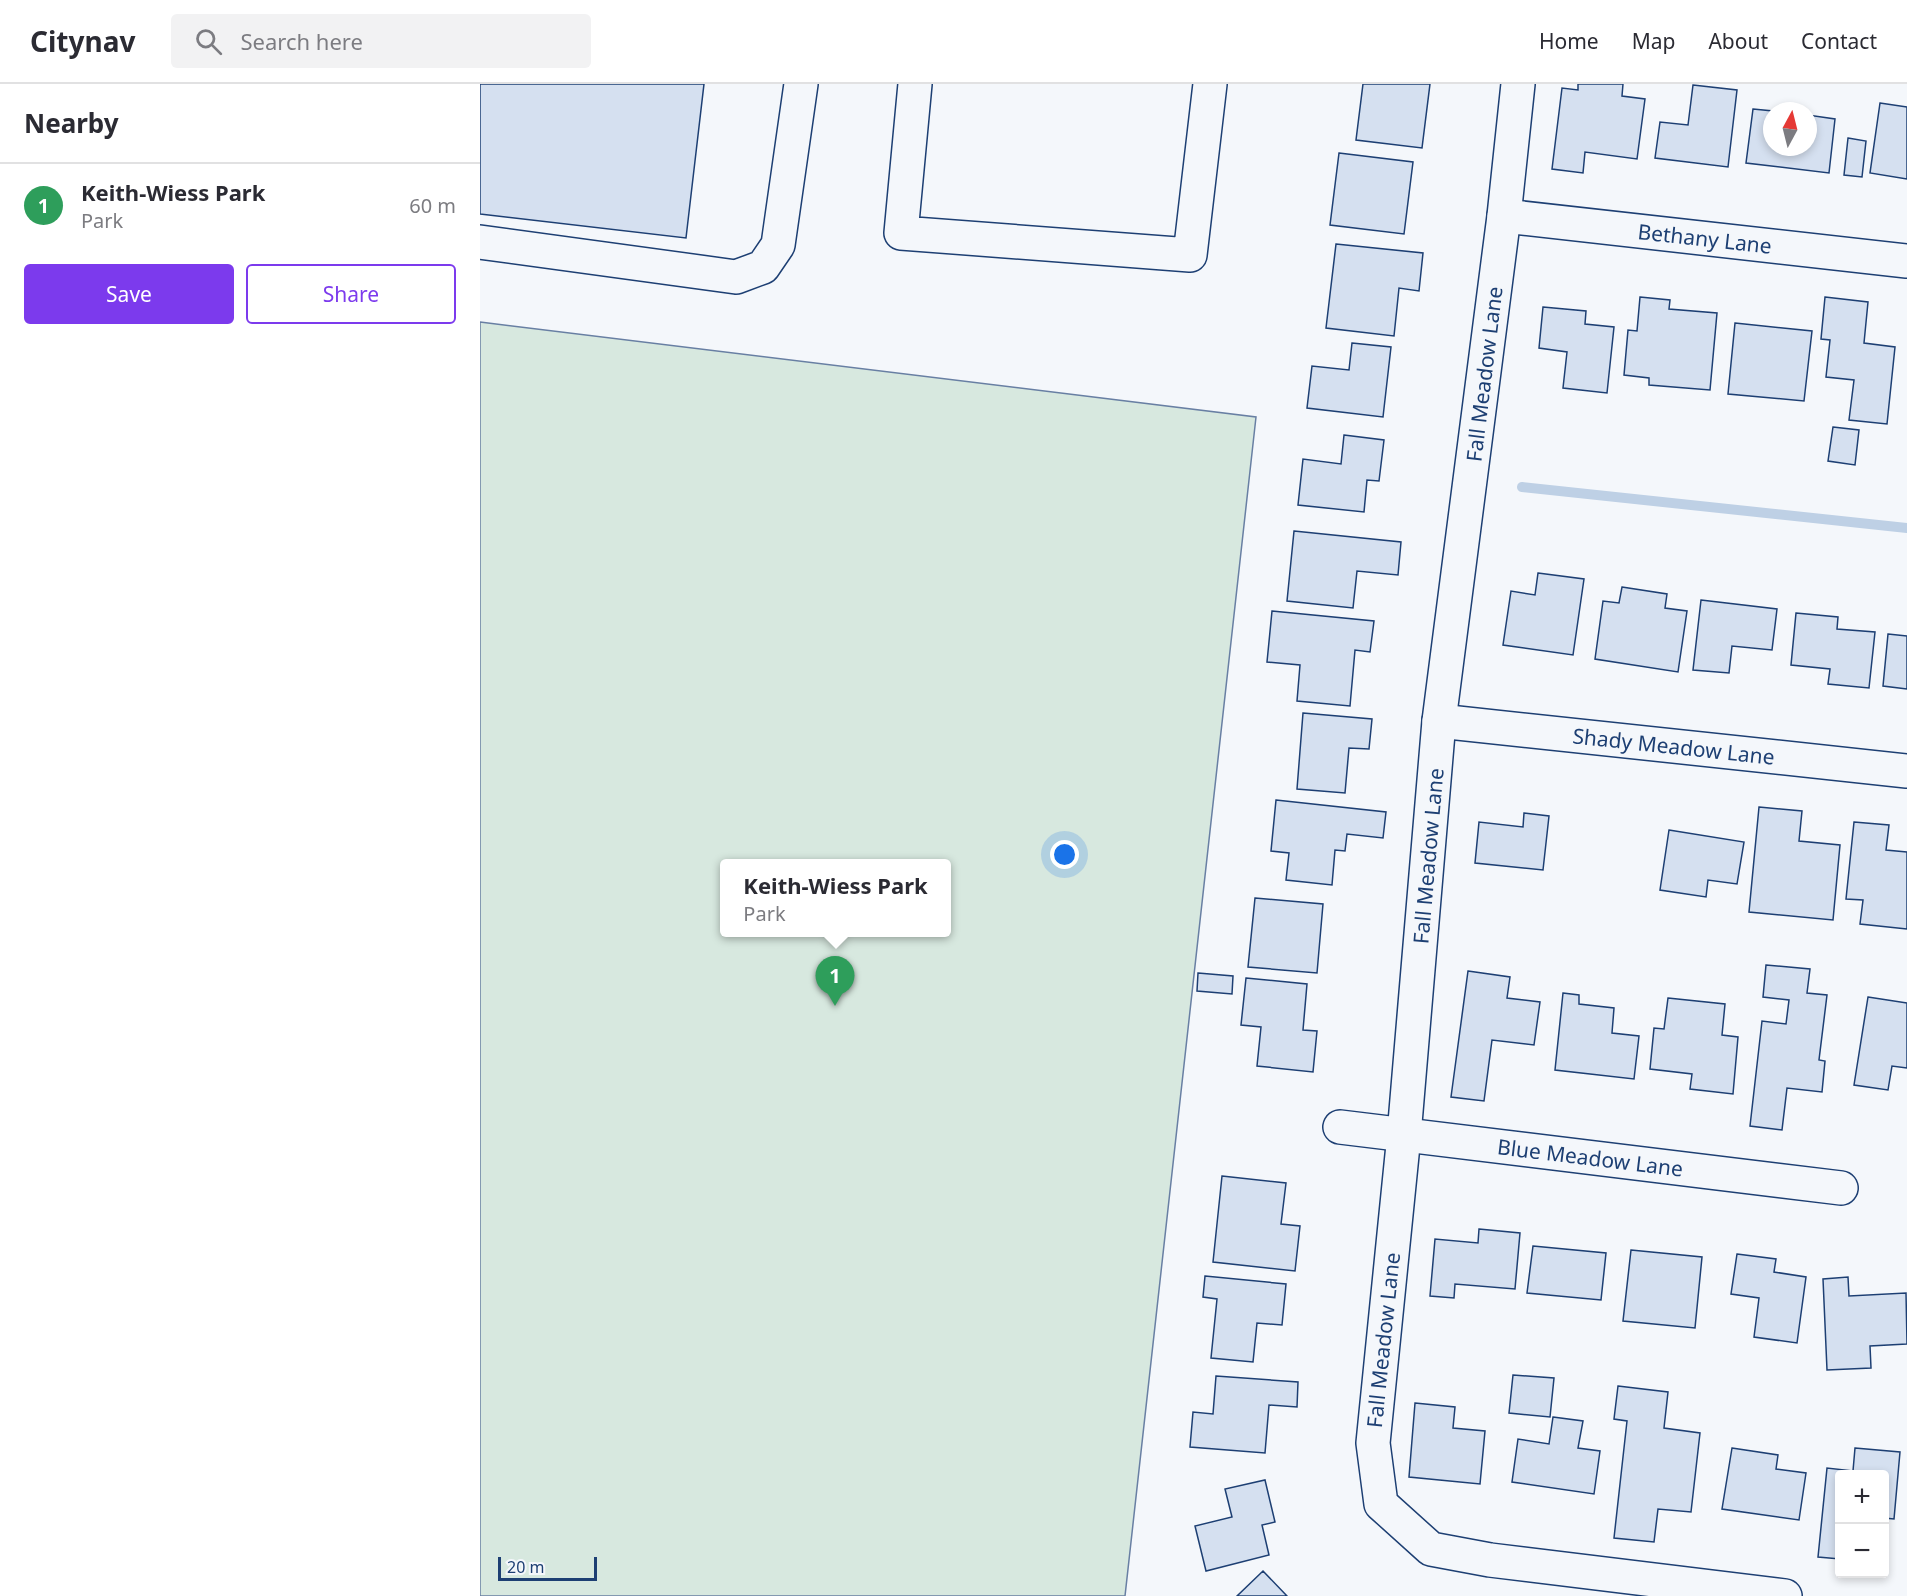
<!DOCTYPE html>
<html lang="en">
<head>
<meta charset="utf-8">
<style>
	:root { --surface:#fff; --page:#f2f2f3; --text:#2b2b33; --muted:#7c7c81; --line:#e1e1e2; --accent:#7c3aed }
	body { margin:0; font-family:"Noto Sans",sans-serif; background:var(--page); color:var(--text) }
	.controls { position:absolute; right:18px; bottom:18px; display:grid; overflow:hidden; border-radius:6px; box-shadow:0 3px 9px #0003 }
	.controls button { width:54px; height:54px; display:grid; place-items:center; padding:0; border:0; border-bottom:2px solid var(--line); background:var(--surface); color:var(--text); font:30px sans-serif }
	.compass { position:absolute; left:1283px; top:18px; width:54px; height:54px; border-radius:50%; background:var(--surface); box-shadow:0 3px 9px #0003; rotate:7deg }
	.scale { position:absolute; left:18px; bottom:15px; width:99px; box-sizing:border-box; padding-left:6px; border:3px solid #1d3f73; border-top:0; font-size:16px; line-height:21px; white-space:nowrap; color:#1d3f73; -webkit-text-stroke:4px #f4f7fb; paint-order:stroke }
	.you { position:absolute; left:585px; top:771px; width:21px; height:21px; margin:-15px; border:4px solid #fff; border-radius:50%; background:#1a73e8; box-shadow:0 0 0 9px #1a73e833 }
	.badge { display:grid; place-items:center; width:39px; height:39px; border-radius:50%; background:var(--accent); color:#fff; font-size:20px; font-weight:700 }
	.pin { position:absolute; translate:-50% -50px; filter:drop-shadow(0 2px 3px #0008) }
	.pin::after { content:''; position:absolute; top:32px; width:21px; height:18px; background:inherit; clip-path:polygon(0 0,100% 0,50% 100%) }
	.popup { position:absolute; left:240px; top:775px; width:231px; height:78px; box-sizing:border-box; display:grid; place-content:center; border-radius:6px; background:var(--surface); filter:drop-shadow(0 2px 4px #0005); font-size:20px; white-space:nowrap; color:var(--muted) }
	.popup b { font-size:22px; color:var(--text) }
	.popup::after { content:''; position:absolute; left:50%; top:100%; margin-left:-12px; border:12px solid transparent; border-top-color:var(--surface) }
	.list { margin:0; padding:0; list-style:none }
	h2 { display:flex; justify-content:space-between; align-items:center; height:78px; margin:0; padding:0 24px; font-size:26px }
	h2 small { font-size:20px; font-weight:400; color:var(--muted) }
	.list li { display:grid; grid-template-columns:39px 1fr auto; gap:18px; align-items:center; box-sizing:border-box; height:84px; padding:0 24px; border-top:2px solid var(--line) }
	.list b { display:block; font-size:22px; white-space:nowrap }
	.list p { margin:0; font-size:20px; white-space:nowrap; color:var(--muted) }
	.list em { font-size:20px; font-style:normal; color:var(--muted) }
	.actions { display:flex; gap:12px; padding:18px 24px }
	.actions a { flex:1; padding:14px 0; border:2px solid var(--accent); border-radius:6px; text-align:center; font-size:21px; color:var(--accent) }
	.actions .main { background:var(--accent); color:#fff }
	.icon { flex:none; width:33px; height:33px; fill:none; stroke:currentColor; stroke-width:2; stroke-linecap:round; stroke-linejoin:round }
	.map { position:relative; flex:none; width:1427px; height:1512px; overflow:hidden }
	header { display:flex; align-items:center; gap:36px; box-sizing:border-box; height:84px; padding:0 30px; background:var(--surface); border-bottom:2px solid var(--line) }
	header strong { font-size:28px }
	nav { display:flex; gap:33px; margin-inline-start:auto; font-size:21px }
	.search { width:420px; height:54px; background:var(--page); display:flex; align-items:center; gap:15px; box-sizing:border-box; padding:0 21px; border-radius:6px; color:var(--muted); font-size:22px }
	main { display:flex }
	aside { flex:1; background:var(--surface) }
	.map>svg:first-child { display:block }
	.green { fill:#d7e8df; stroke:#687fa3; stroke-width:1.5; fill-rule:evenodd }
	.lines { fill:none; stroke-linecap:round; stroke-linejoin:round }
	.stream { stroke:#bed0e5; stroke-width:10 }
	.building { fill:#d5e0f0; stroke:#1d3f73; stroke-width:1.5 }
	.minor-casing { stroke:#1d3f73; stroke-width:36 }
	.minor { stroke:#f4f7fb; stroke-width:33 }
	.labels { text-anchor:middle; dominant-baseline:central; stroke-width:4.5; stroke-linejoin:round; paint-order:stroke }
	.street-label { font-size:21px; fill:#1d3f73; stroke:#f4f7fb }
</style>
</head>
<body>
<header>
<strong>Citynav</strong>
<div class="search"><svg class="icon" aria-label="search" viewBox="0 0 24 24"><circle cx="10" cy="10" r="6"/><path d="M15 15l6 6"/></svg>Search here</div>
<nav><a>Home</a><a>Map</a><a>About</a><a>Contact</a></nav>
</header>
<main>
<aside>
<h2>Nearby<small></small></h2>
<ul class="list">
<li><span class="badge" style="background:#2e9e5b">1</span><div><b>Keith-Wiess Park</b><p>Park</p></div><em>60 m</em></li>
</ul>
<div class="actions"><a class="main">Save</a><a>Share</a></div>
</aside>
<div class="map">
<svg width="1427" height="1512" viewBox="0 0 1427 1512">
	<rect width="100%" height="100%" fill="#f4f7fb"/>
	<path class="green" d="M0 238 776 333 645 1512H0ZM244 780H466V848H244Z"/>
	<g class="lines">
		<path class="stream" d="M1042 403 1427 444"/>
	</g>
	<path class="building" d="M0 0H224L206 154 0 130Z
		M883 0H950L942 64 876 56Z
		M1098 0H1143L1142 12 1165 15 1157 75 1105 68 1103 89 1072 85 1082 4 1098 6Z
		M1213 1 1257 6 1248 83 1175 74 1180 38 1208 41Z
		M1400 19 1427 23V95L1390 89Z
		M1273 25 1293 27 1292 63H1328V31L1355 35 1349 89 1266 79Z
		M1368 54 1386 57 1382 93 1364 91Z
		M859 69 933 78 924 150 850 141Z
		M856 160 943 169 939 207 919 204 914 252 846 244Z
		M1160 213 1190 216 1189 225 1237 229 1230 306 1169 301V294L1144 291 1148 246 1157 247Z
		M1345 213 1388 218 1384 259 1415 263 1407 340 1369 336 1374 296 1346 293 1350 256 1341 255Z
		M1063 223 1106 227 1105 240 1134 243 1127 309 1083 304 1087 268 1059 264Z
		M1255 239 1332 247 1324 317 1248 310Z
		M872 259 911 263 903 333 827 324 832 282 869 286Z
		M1353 343 1379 346 1375 381 1348 377Z
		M864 351 904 356 899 397 887 396 884 428 818 421 823 375 861 380Z
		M814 447 921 458 918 491 877 487 873 524 807 517Z
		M1058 489 1104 495 1093 571 1023 561 1031 507 1055 511Z
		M1142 503 1187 510 1185 524 1207 527 1198 588 1115 575 1123 517 1139 519Z
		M1221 516 1297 525 1292 566 1252 562 1249 589 1213 586Z
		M792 527 894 537 890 568 875 566 870 622 817 617 820 581 787 578Z
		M1316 529 1358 533 1357 545 1395 548 1389 604 1348 600 1350 585 1311 581Z
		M1408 550 1427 552V605L1403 602Z
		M823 629 892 635 889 665 869 664 865 709 817 705Z
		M796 716 906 728 903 754 867 750 865 767 855 766 852 801 806 796 809 769 791 767Z
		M1279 723 1322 727 1319 757 1360 761 1353 836 1269 828Z
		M1044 729 1069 732 1063 786 995 779 999 738 1043 743Z
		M1374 738 1409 741 1406 766 1427 768V845L1380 840 1383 816 1366 815Z
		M1189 746 1264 758 1257 800 1228 796 1226 813 1180 806Z
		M775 814 843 820 837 889 768 883Z
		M1286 881 1330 885 1327 909 1347 911 1339 976 1345 977 1342 1008 1307 1004 1302 1046 1270 1042 1282 937 1306 940 1309 916 1283 913Z
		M988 887 1030 893 1027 914 1060 918 1054 961 1012 956 1004 1017 971 1013Z
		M718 889 753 892 752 910 717 907Z
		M766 894 827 900 823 946 837 947 833 988 777 982 781 943 761 941Z
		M1083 909 1099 911V920L1134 924 1132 949 1159 952 1154 995 1075 986Z
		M1388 913 1427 919V984L1412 982 1408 1006 1374 1001Z
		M1188 914 1245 920 1242 951 1258 953 1253 1010 1210 1005 1212 990 1170 985 1174 944 1184 945Z
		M742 1092 806 1099 801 1140 820 1142 815 1187 733 1178Z
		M999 1145 1040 1149 1035 1205 975 1200 974 1214 950 1212 955 1155 998 1159Z
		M1053 1162 1126 1169 1121 1216 1047 1209Z
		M1151 1166 1222 1173 1215 1244 1143 1237Z
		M1257 1170 1296 1175 1294 1188 1326 1193 1317 1259 1274 1253 1279 1214 1251 1210Z
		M725 1192 806 1200 802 1241 777 1239 773 1278 731 1274 737 1215 723 1213Z
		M1368 1193 1369 1212 1426 1209 1427 1260 1390 1262 1391 1284 1347 1286 1343 1195Z
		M1033 1291 1074 1294 1070 1333 1029 1329Z
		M736 1292 818 1298 817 1323 789 1321 785 1369 710 1363 713 1328 733 1330Z
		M1138 1302 1188 1308 1184 1344 1220 1349 1211 1428 1178 1425 1174 1458 1134 1454 1147 1337 1134 1335Z
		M935 1319 975 1323 973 1344 1005 1347 1000 1400 929 1393Z
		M1073 1333 1103 1337 1098 1364 1120 1367 1114 1410 1032 1398 1038 1355 1069 1360Z
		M1252 1364 1298 1371 1296 1385 1326 1389 1319 1436 1242 1425Z
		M1375 1364 1420 1368 1414 1435 1404 1434V1390H1360V1475L1338 1473 1347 1384 1373 1387Z
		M785 1396 795 1438 782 1441 789 1471 726 1487 715 1442 752 1433 745 1405Z
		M783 1487 807 1512H757Z"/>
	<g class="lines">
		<g class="minor-casing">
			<g id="minor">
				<path d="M435 0 421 149 710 171 730 0"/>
				<path d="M1038 0 1024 132 959 637 924 1051 893 1359 901 1420 951 1465 1010 1476 1305 1512"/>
				<path id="s1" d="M1024 132 1427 177"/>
				<path d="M0 158 256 193 283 183 298 161 321 0"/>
				<path id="s2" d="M959 637 1427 687"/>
				<path id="s3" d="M860 1043 1361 1104"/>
			</g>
		</g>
		<use href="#minor" class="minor"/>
	</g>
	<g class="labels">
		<g class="street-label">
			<text stroke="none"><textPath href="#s1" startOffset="202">Bethany Lane</textPath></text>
			<text transform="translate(1004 290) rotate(-83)">Fall Meadow Lane</text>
			<text stroke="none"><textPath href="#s2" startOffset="236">Shady Meadow Lane</textPath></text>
			<text transform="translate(948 772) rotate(-85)">Fall Meadow Lane</text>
			<text stroke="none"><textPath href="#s3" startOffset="252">Blue Meadow Lane</textPath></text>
			<text transform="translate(903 1256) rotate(-84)">Fall Meadow Lane</text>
		</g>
	</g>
</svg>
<div class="controls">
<button>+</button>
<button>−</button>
</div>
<svg class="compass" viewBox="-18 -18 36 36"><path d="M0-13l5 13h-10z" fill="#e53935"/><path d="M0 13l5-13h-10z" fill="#7c7c81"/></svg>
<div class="scale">20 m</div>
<div class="you"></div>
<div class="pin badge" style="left:355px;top:922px;background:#2e9e5b">1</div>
<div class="popup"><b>Keith-Wiess Park</b>Park</div>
</div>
</main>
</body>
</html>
